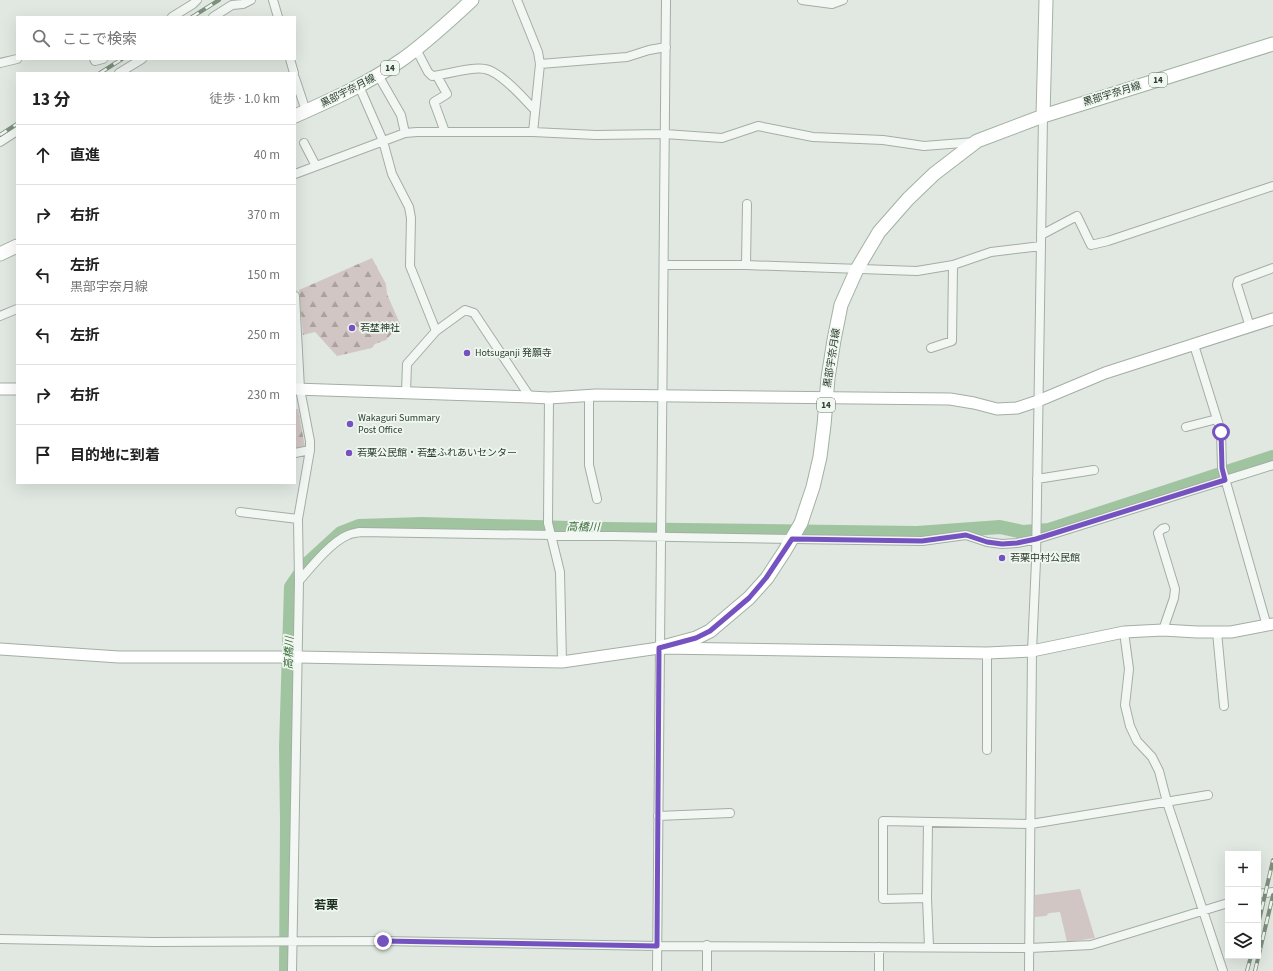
<!DOCTYPE html>
<html lang="ja">
<head>
<meta charset="utf-8">
<style>
	:root { --surface:#fff; --page:#f6f6f6; --text:#222; --muted:#767676; --line:#e0e0e0 }
	body { margin:0; font-family:"Source Sans 3","Noto Sans JP",sans-serif; background:var(--page); color:var(--text) }
	.controls { position:absolute; right:12px; bottom:12px; display:grid; overflow:hidden; border-radius:0px; box-shadow:0 4px 16px #0002 }
	.controls button { width:36px; height:36px; display:grid; place-items:center; padding:0; border:0; border-bottom:1px solid var(--line); background:var(--surface); color:var(--text); font:20px sans-serif }
	.stop { position:absolute; width:12px; height:12px; margin:-9px; border:3px solid #7453c0; border-radius:50%; background:#fff }
	.stop.end { background:#7453c0; border-color:#fff; box-shadow:0 1px 4px #0008 }
	.list { margin:0; padding:0; list-style:none }
	h2 { display:flex; justify-content:space-between; align-items:center; height:52px; margin:0; padding:0 16px; font-size:17px }
	h2 small { font-size:13px; font-weight:400; color:var(--muted) }
	.list li { display:grid; grid-template-columns:26px 1fr auto; gap:12px; align-items:center; box-sizing:border-box; height:60px; padding:0 16px; border-top:1px solid var(--line) }
	.list b { display:block; font-size:15px; white-space:nowrap }
	.list p { margin:0; font-size:13px; white-space:nowrap; color:var(--muted) }
	.list em { font-size:13px; font-style:normal; color:var(--muted) }
	.icon { flex:none; width:22px; height:22px; fill:none; stroke:currentColor; stroke-width:2; stroke-linecap:round; stroke-linejoin:round }
	.map { position:relative; flex:none; width:1273px; height:971px; overflow:hidden }
	.search { position:absolute; background:var(--surface); box-shadow:0 4px 16px #0002; left:16px; top:16px; width:280px; height:44px; display:flex; align-items:center; gap:10px; box-sizing:border-box; padding:0 14px; border-radius:0px; color:var(--muted); font-size:15px }
	.panel { position:absolute; background:var(--surface); box-shadow:0 4px 16px #0002; left:16px; top:72px; width:280px; height:412px; border-radius:0px }
	.map>svg:first-child { display:block }
	.forest { fill:url(#forest-firs) }
	.garden { fill:#d1c6c3 }
	.lines { fill:none; stroke-linecap:round; stroke-linejoin:round }
	.river { stroke:#a1c4a0; stroke-width:14 }
	.street-casing { stroke:#a3aea4; stroke-width:10 }
	.secondary-casing { stroke:#a3aea4; stroke-width:13 }
	.primary-casing { stroke:#a1b2a2; stroke-width:15 }
	.street { stroke:#f3f7f4; stroke-width:8 }
	.secondary { stroke:#fff; stroke-width:11 }
	.primary { stroke:#fff; stroke-width:13 }
	.rail-casing { stroke:#7c907d; stroke-width:4 }
	.rail { stroke:#f0f6f0; stroke-width:2.5; stroke-dasharray:8; stroke-linecap:butt }
	.route { stroke:#7453c0; stroke-width:5 }
	.poi-dot { fill:#7453c0; stroke:#f0f6f0; stroke-width:1.5 }
	.labels { text-anchor:middle; dominant-baseline:central; stroke-width:3.5; stroke-linejoin:round; paint-order:stroke }
	.shield { fill:#f0f6f0; stroke:#667568; stroke-width:1 }
	.shield-label { font-size:9px; font-weight:bold; fill:#2b3e2d }
	.street-label { font-size:10px; fill:#2b3e2d; stroke:#f0f6f0 }
	.poi-label { font-size:10px; fill:#2b3e2d; stroke:#f0f6f0; text-anchor:start }
	.water-label { font-size:11px; font-style:italic; fill:#396e3a; stroke:#f0f6f0 }
	.quarter-label { font-size:12px; font-weight:bold; fill:#1d2f1f; stroke:#f0f6f0 }
</style>
</head>
<body>
<div class="map">
<svg width="1273" height="971" viewBox="0 0 1273 971">
	<defs>
		<pattern id="forest-firs" width="22" height="20" patternUnits="userSpaceOnUse"><rect width="22" height="20" fill="#d1c6c3"/><path d="M5 1l3.5 6h-7zM16 11l3.5 6h-7z" fill="#aaa29f"/></pattern>
	</defs>
	<rect width="100%" height="100%" fill="#e1e8e1"/>
	<path class="forest" d="M372 258 386 284 387 294 400 324 386 340 375 344 372 348 337 356 315 332 303 335 299 290Z
		M295 409H298L305 447 295 450Z"/>
	<path class="garden" d="M1080 889 1095 938 1067 942 1060 912 1049 913 1046 916 1035 917V895Z"/>
	<g class="lines">
		<path class="river" d="M286 971 287 821 286 747 291 587 306 565 341 533 359 526 422 524 605 529 917 533 1000 527 1023 532 1049 530 1273 457"/>
		<g class="street-casing">
			<path id="street" d="M273 0 278 17
				M517 0 538 52 540 64
				M802 0 832 4 843 0
				M172 17 193 4 197 0
				M213 17 232 5 243 4 251 0
				M416 49 428 72 432 76C446 75 472 66 485 69 501 72 523 98 535 110
				M94 59 95 61 103 59
				M290 59 294 73
				M0 63 17 59
				M119 73 142 59
				M378 75 401 115 405 133
				M437 76 447 94 434 102 445 132
				M295 78 306 111
				M359 86 383 141 392 174 409 207 411 218 410 266 436 331 407 364 406 392
				M533 132 540 64 627 57 649 50 666 47
				M0 142 17 131
				M304 143 316 166
				M295 174 405 133 417 132H533L596 135 665 134 722 138 758 126 813 137 883 140 924 146 975 142
				M1041 235 1077 216 1091 245 1108 241 1273 186
				M664 265H746L747 204
				M746 265 917 271 953 265 991 252 1041 246
				M0 316 17 309
				M1250 327 1237 285 1238 281 1273 268
				M436 331 465 310 474 313 530 397
				M931 348 952 341 953 265
				M589 395V465L597 499
				M549 398 548 523 560 572 562 662
				M1217 419 1221 432 1222 468 1267 626
				M1186 427 1217 419 1194 345
				M295 453 310 450
				M1037 479 1094 470
				M240 512 298 519
				M299 581C311 567 331 542 348 535 352 533 356 533 360 532L922 541 966 535 987 542 1002 544 1017 543 1037 539 1273 465
				M1163 630 1174 598 1175 589 1158 533 1162 529 1165 528
				M1124 632 1129 669 1125 705 1130 726 1137 741 1152 757 1159 771 1167 802 1223 971
				M1217 632 1224 706
				M987 750V653
				M658 816 730 813
				M928 822 927 898 929 947
				M1258 894 1273 892
				M927 898 883 899V821L1031 824 1208 795
				M0 939 154 942 383 941 657 946 1030 948 1091 945 1228 903
				M707 945V971
				M292 971 299 581 298 519 310 450V441L300 389 295 296
				M657 971 666 0
				M879 971V947
				M1029 971 1032 651 1036 561 1043 116"/>
		</g>
		<g class="secondary-casing">
			<path id="secondary" d="M0 389H17
				M295 389 530 397 549 398 596 395 950 399 974 403 997 409 1017 408 1038 401 1105 373 1273 319
				M0 649 119 657H298L562 662 659 648 987 653 1032 651 1124 632 1163 630 1197 632H1231L1273 624"/>
		</g>
		<g class="primary-casing">
			<path id="primary" d="M295 116C331 100 367 84 400 61 426 43 449 21 472 0
				M1043 116 1046 0
				M0 254 17 246
				M659 648 696 638 710 631 749 598 767 578 784 552 801 523 813 487 820 457 824 425 828 378 834 340 841 305 857 269 879 232 908 199 934 174 977 141 1043 116 1273 44"/>
		</g>
		<use href="#street" class="street"/>
		<use href="#secondary" class="secondary"/>
		<use href="#primary" class="primary"/>
		<g class="rail-casing">
			<path id="rail" d="M192 17 219 0
				M100 73 122 59
				M0 135 17 124
				M1258 925 1273 860
				M1247 971 1251 956
				M1255 971 1273 895"/>
		</g>
		<use href="#rail" class="rail"/>
	</g>
	<g class="lines">
		<path class="route" d="M383 941 657 946 659 648 696 638 710 631 729 615 749 598 766 578 792 539 922 541 966 535 987 542 1002 544 1017 543 1036 539 1225 480 1222 468 1221 432"/>
	</g>
	<g class="poi-dot">
		<circle cx="352" cy="328" r="4"/>
		<circle cx="467" cy="353" r="4"/>
		<circle cx="350" cy="424" r="4"/>
		<circle cx="349" cy="453" r="4"/>
		<circle cx="1002" cy="558" r="4"/>
	</g>
	<g class="labels">
		<g class="shield">
			<rect x="381" y="61" width="18" height="14" rx="3"/>
			<rect x="1149" y="73" width="18" height="14" rx="3"/>
			<rect x="817" y="398" width="18" height="14" rx="3"/>
		</g>
		<g class="shield-label">
			<text x="390" y="68">14</text>
			<text x="1158" y="80">14</text>
			<text x="826" y="405">14</text>
		</g>
		<g class="street-label">
			<text transform="translate(348 91) rotate(-27)">黒部宇奈月線</text>
			<text transform="translate(1112 94) rotate(-17)">黒部宇奈月線</text>
			<text transform="translate(832 358) rotate(-81)">黒部宇奈月線</text>
		</g>
		<g class="poi-label">
			<text x="360" y="328">若埜神社</text>
			<text x="475" y="353">Hotsuganji 発願寺</text>
			<text x="358" y="418">Wakaguri Summary<tspan x="358" dy="12">Post Office</tspan></text>
			<text x="357" y="453">若栗公民館・若埜ふれあいセンター</text>
			<text x="1010" y="558">若栗中村公民館</text>
		</g>
		<g class="water-label">
			<text transform="translate(583 527) rotate(1)">高橋川</text>
			<text transform="translate(289 653) rotate(-88)">高橋川</text>
		</g>
		<g class="quarter-label">
			<text x="326" y="905">若栗</text>
		</g>
	</g>
</svg>
<div class="controls">
<button>+</button>
<button>−</button>
<button><svg class="icon" aria-label="layers" viewBox="0 0 24 24"><path d="M12 4l9 5-9 5-9-5zM3 14l9 5 9-5"/></svg></button>
</div>
<div class="stop" style="left:1221px;top:432px"></div>
<div class="stop end" style="left:383px;top:941px"></div>
<div class="search"><svg class="icon" aria-label="search" viewBox="0 0 24 24"><circle cx="10" cy="10" r="6"/><path d="M15 15l6 6"/></svg>ここで検索</div>
<section class="panel">
<h2>13 分<small>徒歩 · 1.0 km</small></h2>
<ul class="list">
<li><svg class="icon" aria-label="ahead" viewBox="0 0 24 24"><path d="M12 20V5M6 11l6-6 6 6"/></svg><div><b>直進</b></div><em>40 m</em></li>
<li><svg class="icon" aria-label="right" viewBox="0 0 24 24"><path d="M7 20v-9h11M14 6l5 5-5 5"/></svg><div><b>右折</b></div><em>370 m</em></li>
<li><svg class="icon" aria-label="left" viewBox="0 0 24 24"><path d="M17 20v-9H6M10 6l-5 5 5 5"/></svg><div><b>左折</b><p>黒部宇奈月線</p></div><em>150 m</em></li>
<li><svg class="icon" aria-label="left" viewBox="0 0 24 24"><path d="M17 20v-9H6M10 6l-5 5 5 5"/></svg><div><b>左折</b></div><em>250 m</em></li>
<li><svg class="icon" aria-label="right" viewBox="0 0 24 24"><path d="M7 20v-9h11M14 6l5 5-5 5"/></svg><div><b>右折</b></div><em>230 m</em></li>
<li><svg class="icon" aria-label="arrive" viewBox="0 0 24 24"><path d="M6 21V4h12l-3 4 3 4H6"/></svg><div><b>目的地に到着</b></div></li>
</ul>
</section>
</div>
</body>
</html>
